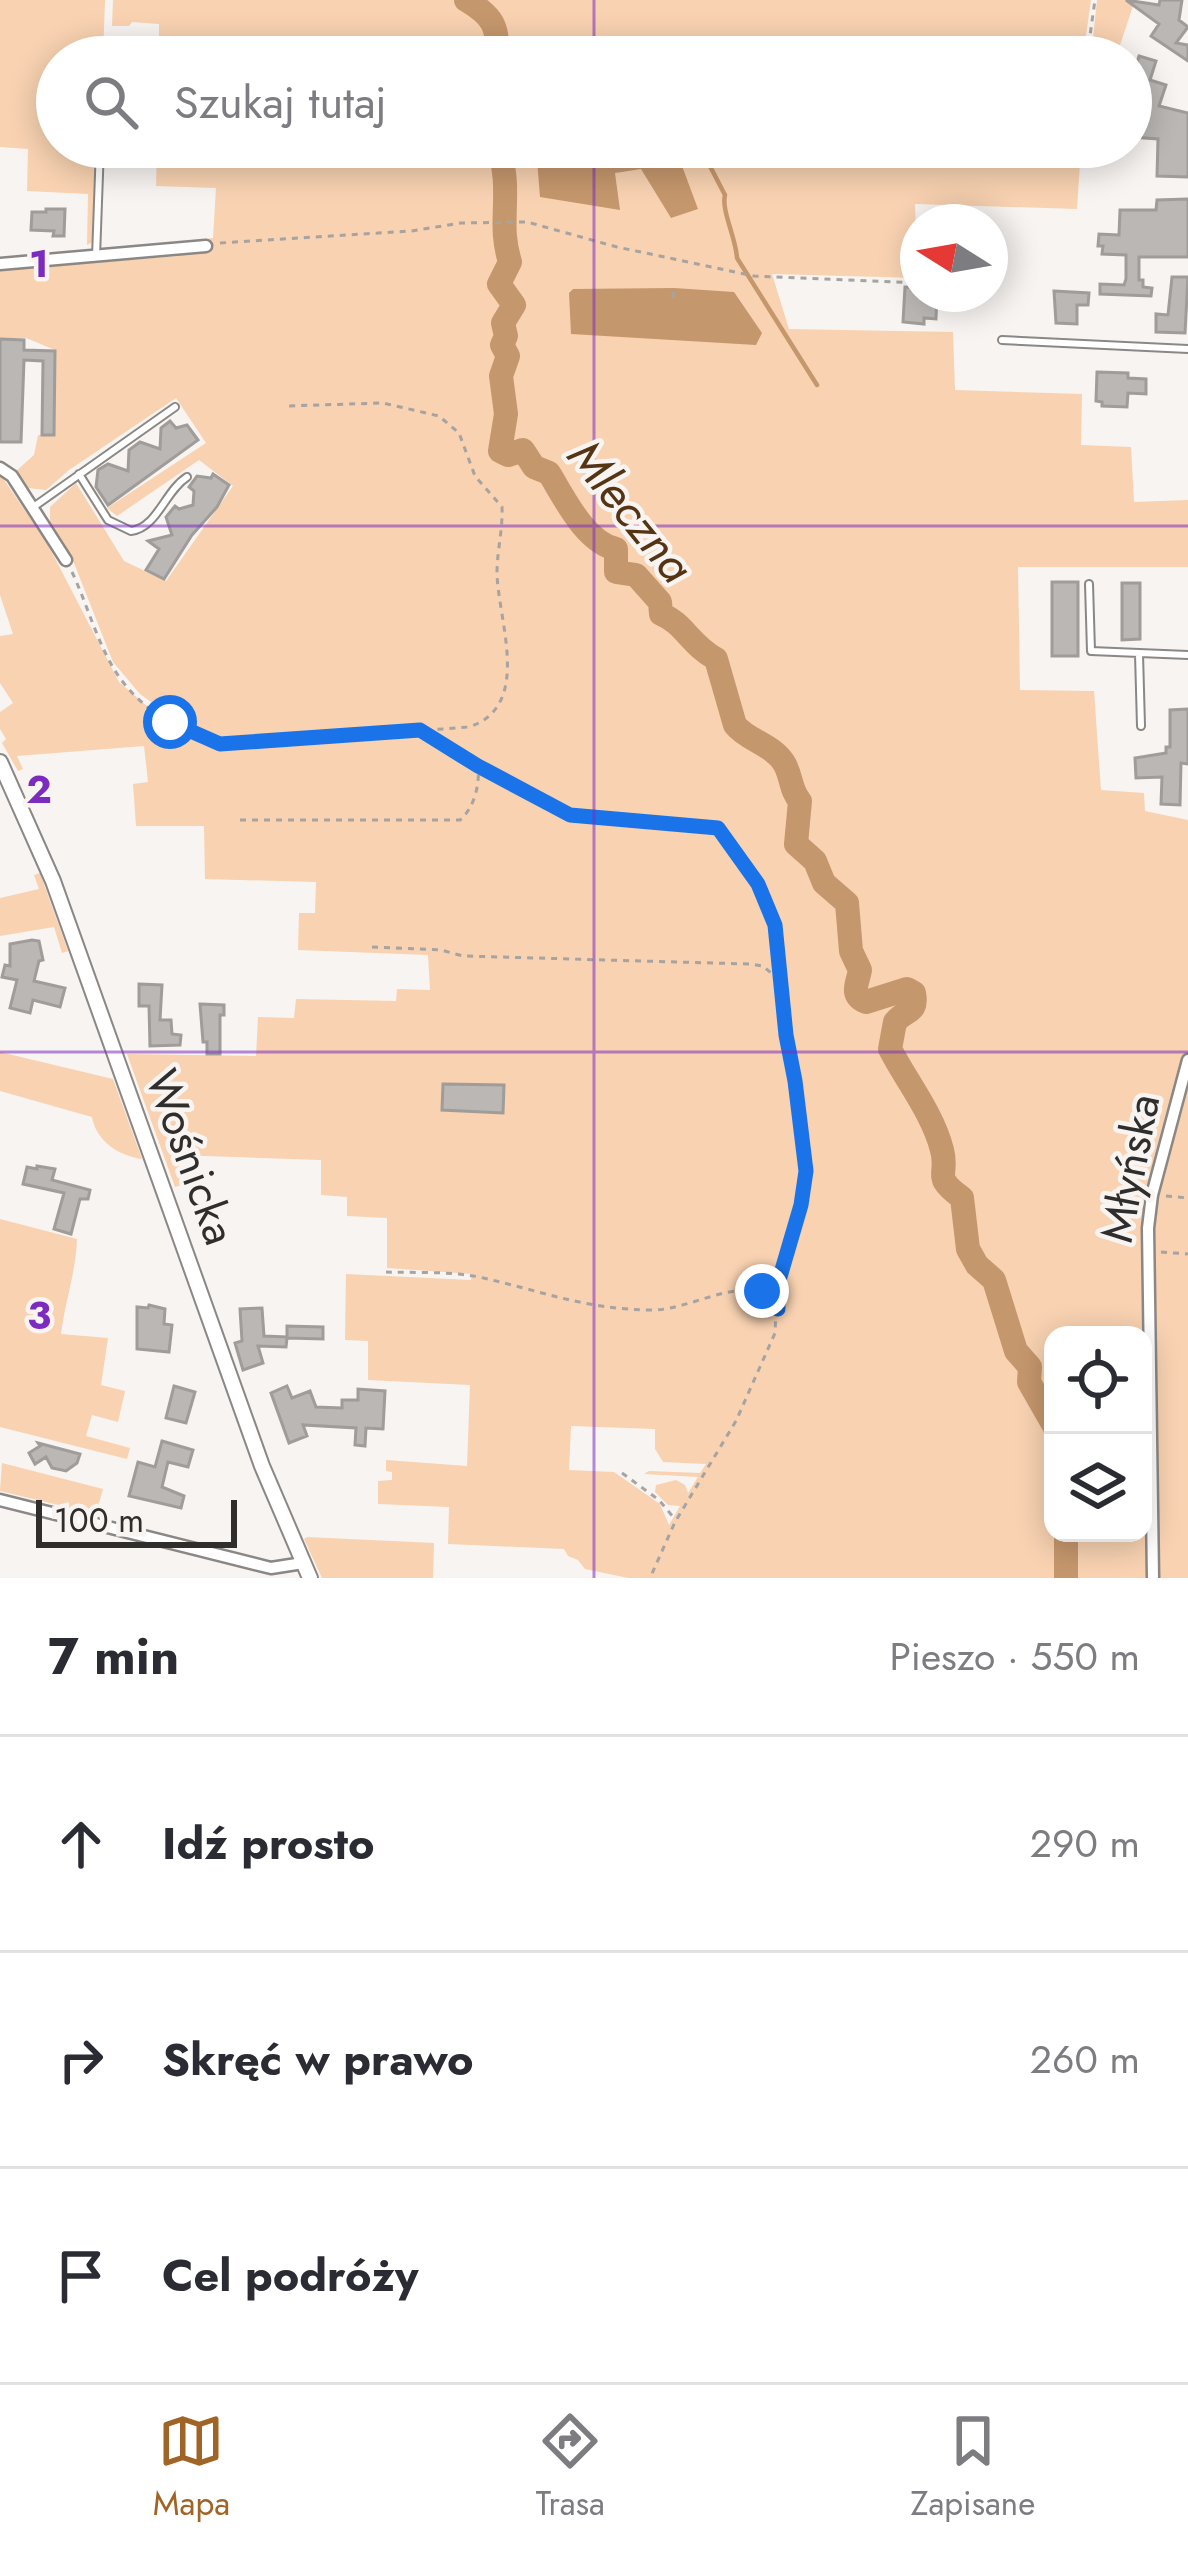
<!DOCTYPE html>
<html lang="pl">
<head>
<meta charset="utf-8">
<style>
	:root { --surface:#fff; --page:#f2f2f3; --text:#2b2b33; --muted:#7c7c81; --line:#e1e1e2; --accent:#a06426 }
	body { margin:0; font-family:Jost,sans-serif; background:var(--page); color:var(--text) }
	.controls { position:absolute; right:36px; bottom:36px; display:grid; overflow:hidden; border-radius:24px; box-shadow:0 6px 30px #0003 }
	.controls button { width:108px; height:108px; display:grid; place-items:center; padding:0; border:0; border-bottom:3px solid var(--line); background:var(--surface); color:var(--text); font:60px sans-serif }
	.compass { position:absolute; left:900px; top:204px; width:108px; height:108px; border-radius:50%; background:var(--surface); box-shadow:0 6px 30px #0003; rotate:281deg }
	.scale { position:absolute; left:36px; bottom:30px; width:201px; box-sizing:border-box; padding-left:12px; border:6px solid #2f2e2d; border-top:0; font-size:33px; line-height:42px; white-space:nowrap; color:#2f2e2d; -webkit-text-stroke:9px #f8f4f1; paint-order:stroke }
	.stop { position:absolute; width:36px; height:36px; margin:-27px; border:9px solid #1a73e8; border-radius:50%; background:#fff }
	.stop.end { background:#1a73e8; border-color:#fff; box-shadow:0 3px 12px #0008 }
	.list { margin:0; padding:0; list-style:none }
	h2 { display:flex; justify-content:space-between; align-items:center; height:156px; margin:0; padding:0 48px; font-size:51px }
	h2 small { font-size:39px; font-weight:400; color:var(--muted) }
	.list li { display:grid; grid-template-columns:78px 1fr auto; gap:36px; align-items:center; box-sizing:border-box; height:216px; padding:0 48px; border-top:3px solid var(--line) }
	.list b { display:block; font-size:45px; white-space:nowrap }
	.list em { font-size:39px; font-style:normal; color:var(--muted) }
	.icon { flex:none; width:66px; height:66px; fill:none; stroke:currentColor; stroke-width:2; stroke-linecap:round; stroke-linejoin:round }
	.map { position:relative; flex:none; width:1188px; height:1578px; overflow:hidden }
	.search { position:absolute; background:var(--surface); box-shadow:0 6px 30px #0003; left:36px; right:36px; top:36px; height:132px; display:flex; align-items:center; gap:30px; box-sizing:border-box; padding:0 42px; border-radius:66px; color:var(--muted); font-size:45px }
	.sheet { height:804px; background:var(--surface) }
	nav { display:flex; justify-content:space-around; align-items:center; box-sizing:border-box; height:168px; border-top:3px solid var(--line); background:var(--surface); font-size:33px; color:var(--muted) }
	nav a { display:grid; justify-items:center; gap:6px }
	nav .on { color:var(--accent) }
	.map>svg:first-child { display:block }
	.green { fill:#f8d2b1; fill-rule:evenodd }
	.water { fill:#c5976d }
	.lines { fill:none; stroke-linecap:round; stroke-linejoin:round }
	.stream { stroke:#c5976d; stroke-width:4.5 }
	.river { stroke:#c5976d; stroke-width:24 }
	.building { fill:#bbb7b4; stroke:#9f9c99; stroke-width:3 }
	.service-casing { stroke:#8b8785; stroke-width:10 }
	.minor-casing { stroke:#8b8785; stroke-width:15 }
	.tertiary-casing { stroke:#8b8785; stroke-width:18 }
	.path { stroke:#a6a3a1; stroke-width:3; stroke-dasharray:6 6; stroke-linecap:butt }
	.service { stroke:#fff; stroke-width:6 }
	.minor { stroke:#fff; stroke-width:10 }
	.tertiary { stroke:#fff; stroke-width:14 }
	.route { stroke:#1a73e8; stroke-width:15 }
	.grid { fill:none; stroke:#7b2cbf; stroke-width:3; stroke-opacity:0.55 }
	.labels { text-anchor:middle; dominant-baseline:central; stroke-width:9; stroke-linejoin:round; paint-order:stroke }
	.street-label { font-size:45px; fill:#2f2e2d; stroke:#f8f4f1 }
	.water-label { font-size:48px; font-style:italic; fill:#553414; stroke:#f8f4f1 }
	.grid-label { font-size:39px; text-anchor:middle; font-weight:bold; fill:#7b2cbf; stroke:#f8f4f1; stroke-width:9; stroke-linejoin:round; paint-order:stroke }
</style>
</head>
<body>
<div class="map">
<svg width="1188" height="1578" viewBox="0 0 1188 1578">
	<rect width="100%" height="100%" fill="#f8f4f1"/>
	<path class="green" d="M0 0H105L103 57H57V147H92V151H98L93 242 87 245 88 194 27 191 28 149 0 147Z
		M113 0H1091L1083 57H159V24L132 22 129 26H112Z
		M1097 0H1135L1116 57H1091Z
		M157 147H859L861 154 908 147H1081L1077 209 915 204 918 278 772 274 789 329 953 332 955 390 1082 394 1081 445 1131 447 1134 502 1188 500V567H1018L1020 690 1094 691 1101 790 1144 793 1145 811 1188 820V1578H628L585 1569 578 1560 568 1556 564 1549 448 1544 449 1507 378 1504V1481L392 1480V1472L386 1471V1460L467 1466 470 1385 368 1380V1341L345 1340 346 1274 471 1280 472 1274 387 1268V1218L347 1216V1197L321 1195V1160L176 1155 185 1184 175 1187 127 1054 256 1056 258 1017 294 1018 296 999 396 1001 397 989 430 990 428 955 298 950 299 913H315L316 882 205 879 204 826H136L133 784 148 782 144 746 17 756 23 769 18 771 2 743 6 739 0 729V712L13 703 0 683V636L13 634 0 595V474L46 541 119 682 169 725 204 745 236 749 409 734 424 737 419 726 229 742 197 735 140 694 113 662 72 558 50 522V507L76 483 124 561 166 581 233 486 199 460 117 516 107 508 206 443 176 398 69 470 46 490 28 488 15 472 34 455 38 435 54 434 55 350 26 338 0 339V270L179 256V242L213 238 216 188 156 186ZM1053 1335H1143V1533H1053ZM571 1426 655 1429V1449L663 1462 706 1464 700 1473 649 1471 644 1474 698 1477 688 1493 685 1485 676 1480 656 1485 655 1492 668 1505 680 1506 669 1525 660 1504 614 1472 569 1470Z
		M40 873 68 951 62 953 54 927 0 936V898L39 889 34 875Z
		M0 1052 113 1079 142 1159C119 1156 96 1141 92 1117L0 1091Z
		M0 1219 77 1239C76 1272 65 1301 61 1334L108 1338 101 1385 125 1391 118 1422 92 1415 86 1436 130 1448 127 1459 0 1427Z
		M2 1463 103 1489 96 1514 0 1491Z
		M307 1537 434 1543 433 1578H322L304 1539Z"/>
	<path class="water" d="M536 147H612V157L618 160 630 158V147H675L698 209 671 218 641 169 615 173 620 210 540 197Z
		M674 288 734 292 762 333 756 345 571 334 569 293 573 289Z"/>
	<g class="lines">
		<path class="stream" d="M499 40 531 54 584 45 626 57
			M700 147 725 195C721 210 736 238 737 258L817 385"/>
		<path class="river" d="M466 0C493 16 498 26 498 57
			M505 147C500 163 505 170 505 185 506 215 501 233 510 262L499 284 514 305 503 323 506 336 502 345 508 356 501 376 506 414 500 451 508 455 523 450 534 467 549 473C565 499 585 542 616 549V572L636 575 660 602 661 614C685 624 689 644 716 659L735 725C748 741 772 744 784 763 792 776 790 790 800 801L796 844 815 861 824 883 847 903 851 951 860 970C858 983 849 995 866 1002L907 989 914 993C918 1015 906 1008 895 1022L890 1049C907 1082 933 1114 942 1150 949 1177 931 1175 962 1198L968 1249 977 1265 994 1280 1016 1351 1030 1367 1029 1382 1053 1424
			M1066 1533V1578"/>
	</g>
	<path class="building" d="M1126 0 1159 5 1160 0H1182L1179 20 1188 27 1176 43 1188 45V61L1151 36 1159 24Z
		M1139 56 1156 61 1150 80 1166 85 1159 106 1188 113V177L1157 176 1158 139 1132 137 1131 82Z
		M1188 199V257H1139V280H1143V287L1152 288 1151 296 1100 294V284L1124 285 1126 279V255L1102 254 1103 246H1098L1099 234 1119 235 1120 210H1156L1157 200Z
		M46 209H65L64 236H53L54 231 31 230 32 212H46Z
		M1172 277H1188L1185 333 1156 332V314L1168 315Z
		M905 287 918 288V294H937L936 319 924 318V324L903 322Z
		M1054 291 1089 293 1088 305H1077V324L1056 323Z
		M0 339 24 340V350L55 351 54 435H42L43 361 24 360 21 442H0Z
		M1097 372 1128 373V378L1146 379V394L1128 393 1127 407 1102 406V402L1096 401Z
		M170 421 176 428 187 425 198 440 108 505 96 487 98 470 108 464 128 471 129 450 140 442 160 449 161 428Z
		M213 474 229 485 217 507 192 535 164 579 146 570 159 549 148 541 172 535 166 517 175 506 179 509 193 505 194 491 189 487 197 476 211 478Z
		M1052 582H1078V656H1052Z
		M1122 583H1140V639L1122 640Z
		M1188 709V764L1181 763 1180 805 1161 804 1162 777 1136 778 1135 758 1166 753V747H1170V710Z
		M32 940 39 941 43 960 39 961 34 981 65 988 60 1007 33 1000 30 1013 10 1008 17 980 2 977 5 965 10 966V944Z
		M139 984 162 985 160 1020H171L172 1034 181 1035 180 1045 150 1046 149 1006H139Z
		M200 1004 224 1005V1015H220V1054H207V1042H203Z
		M443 1084 504 1085 503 1113 442 1110Z
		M37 1166 55 1169 52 1180 90 1190 88 1199H80L71 1234 54 1229 64 1193 23 1184 27 1167 37 1169Z
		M149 1305 165 1309 164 1324 172 1325 169 1352 137 1349V1307L148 1308Z
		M262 1308 264 1336 287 1337V1326L323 1327V1339L287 1338 286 1347 258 1346 263 1363 243 1370 235 1343 242 1341 240 1309Z
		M174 1386 195 1392 186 1423 166 1418Z
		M287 1386 292 1398 310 1391 316 1407 342 1408V1400H358V1389L385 1391 383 1429 366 1428 365 1446 355 1445 356 1428 303 1425 307 1436 289 1443 271 1393Z
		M162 1441 193 1450 188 1467 168 1462 162 1487 184 1496 181 1508 129 1496 138 1462 155 1467Z
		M38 1443 80 1454 77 1463 66 1471 52 1468 46 1457 35 1464 29 1453 40 1446Z"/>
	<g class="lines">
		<g class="service-casing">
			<path id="service" d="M96 257 100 147
				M1002 340 1188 349
				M79 474 108 520 131 531C157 528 165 491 187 477
				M32 508 175 407
				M1089 584 1091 651 1188 655
				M1139 654 1141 726"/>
		</g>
		<g class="minor-casing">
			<path id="minor" d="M0 264 206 246
				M0 468 12 476 66 560
				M0 1500 271 1568 303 1563
				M1153 1578 1148 1228 1152 1195 1188 1060"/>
		</g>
		<g class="tertiary-casing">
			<path id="tertiary" d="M0 762 53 881 262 1466 310 1578"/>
		</g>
		<path class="path" d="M1087 57 1095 0
			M618 147 622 172
			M220 243 411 231 461 223 527 222 617 247 754 276 918 283
			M673 298 674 288
			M72 572C87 604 96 639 114 669 139 711 192 743 241 744L469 727C533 706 498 621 497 573 497 551 503 529 502 507L475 476 459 433 439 416 383 403 286 406
			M478 766 570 815 718 828 758 884 775 925 786 1035 806 1171 777 1287 775 1333 736 1421 675 1522 650 1578
			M240 820H460C474 808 480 785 478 766L422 731
			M372 947 441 950 463 956 750 964 763 966 778 979
			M1166 1196 1188 1198
			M1161 1252 1188 1254
			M386 1272C416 1273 449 1271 479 1277 543 1291 585 1310 654 1310 692 1309 735 1278 771 1296L778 1307
			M622 1473 659 1500 674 1518"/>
		<use href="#service" class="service"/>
		<use href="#minor" class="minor"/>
		<use href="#tertiary" class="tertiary"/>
	</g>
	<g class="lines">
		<path class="route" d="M170 722 220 744 420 730 478 766 570 815 718 828 758 884 775 925 786 1035 795 1081 806 1171 801 1205 777 1287 778 1309 771 1296 762 1291"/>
	</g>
	<path class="grid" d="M594 0V57M594 147V1578M0 526H1188M0 1052H1188"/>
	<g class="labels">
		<g class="street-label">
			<text transform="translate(191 1157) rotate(70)">Wośnicka</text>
			<text transform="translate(1130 1168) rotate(-79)">Młyńska</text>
		</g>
		<g class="water-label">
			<text transform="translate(631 511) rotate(51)">Mleczna</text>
		</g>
	</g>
	<g class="grid-label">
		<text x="39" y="277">1</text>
		<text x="39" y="803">2</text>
		<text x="39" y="1329">3</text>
	</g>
</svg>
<div class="controls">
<button><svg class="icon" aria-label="locate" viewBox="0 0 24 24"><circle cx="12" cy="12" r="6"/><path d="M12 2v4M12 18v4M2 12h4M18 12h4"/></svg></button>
<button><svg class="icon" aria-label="layers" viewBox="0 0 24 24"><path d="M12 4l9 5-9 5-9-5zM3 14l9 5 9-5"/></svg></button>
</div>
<svg class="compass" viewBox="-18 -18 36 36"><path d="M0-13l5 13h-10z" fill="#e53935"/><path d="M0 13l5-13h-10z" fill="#7c7c81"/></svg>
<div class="scale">100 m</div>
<div class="stop" style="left:170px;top:722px"></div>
<div class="stop end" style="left:762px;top:1291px"></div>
<div class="search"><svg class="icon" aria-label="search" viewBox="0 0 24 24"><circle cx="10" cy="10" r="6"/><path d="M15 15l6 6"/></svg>Szukaj tutaj</div>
</div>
<section class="sheet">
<h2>7 min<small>Pieszo · 550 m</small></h2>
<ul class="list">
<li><svg class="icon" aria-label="ahead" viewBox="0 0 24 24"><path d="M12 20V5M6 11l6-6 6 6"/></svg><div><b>Idź prosto</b></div><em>290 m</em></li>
<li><svg class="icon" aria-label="right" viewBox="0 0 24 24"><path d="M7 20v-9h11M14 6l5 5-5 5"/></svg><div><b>Skręć w prawo</b></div><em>260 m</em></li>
<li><svg class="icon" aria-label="arrive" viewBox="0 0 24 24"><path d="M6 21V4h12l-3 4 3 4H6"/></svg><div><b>Cel podróży</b></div></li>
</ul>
</section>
<nav>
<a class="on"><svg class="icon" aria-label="map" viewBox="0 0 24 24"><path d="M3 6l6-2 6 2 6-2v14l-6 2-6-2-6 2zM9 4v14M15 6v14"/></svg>Mapa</a>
<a><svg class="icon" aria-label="directions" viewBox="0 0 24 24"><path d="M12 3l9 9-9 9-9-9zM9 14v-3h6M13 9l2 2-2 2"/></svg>Trasa</a>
<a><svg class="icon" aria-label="saved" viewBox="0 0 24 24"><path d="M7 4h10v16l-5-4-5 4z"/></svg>Zapisane</a>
</nav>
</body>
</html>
